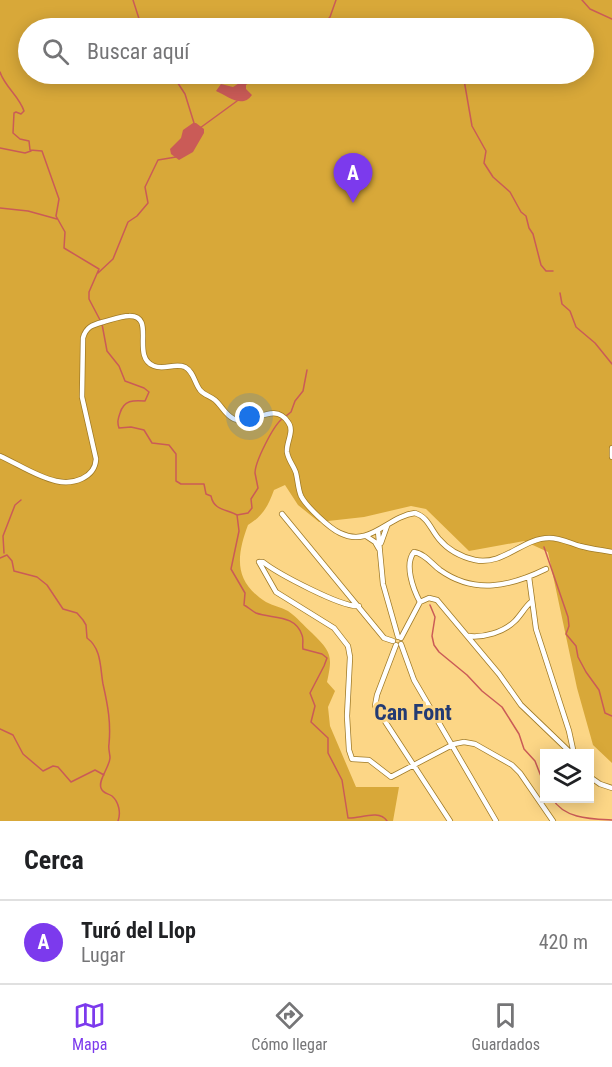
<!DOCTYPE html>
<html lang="es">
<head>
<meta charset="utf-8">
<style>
	:root { --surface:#fff; --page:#f2f2f2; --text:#202124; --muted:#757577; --line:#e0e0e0; --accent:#7c3aed }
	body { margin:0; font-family:"Roboto Condensed",sans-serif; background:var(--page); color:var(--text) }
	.controls { position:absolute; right:18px; bottom:18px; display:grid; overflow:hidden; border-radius:0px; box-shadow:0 3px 15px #0003 }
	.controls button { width:54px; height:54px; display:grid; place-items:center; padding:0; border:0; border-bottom:2px solid var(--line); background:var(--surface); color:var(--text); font:30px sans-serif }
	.you { position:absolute; left:250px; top:417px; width:21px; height:21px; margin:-15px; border:4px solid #fff; border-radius:50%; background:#1a73e8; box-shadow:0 0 0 9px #1a73e833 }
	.badge { display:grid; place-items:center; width:39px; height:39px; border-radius:50%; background:var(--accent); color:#fff; font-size:20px; font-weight:700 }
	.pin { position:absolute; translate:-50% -50px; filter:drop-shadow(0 2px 3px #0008) }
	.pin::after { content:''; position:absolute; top:32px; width:21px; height:18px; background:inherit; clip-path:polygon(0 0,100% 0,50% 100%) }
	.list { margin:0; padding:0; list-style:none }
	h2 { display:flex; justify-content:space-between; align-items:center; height:78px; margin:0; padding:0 24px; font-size:26px }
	h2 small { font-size:20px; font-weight:400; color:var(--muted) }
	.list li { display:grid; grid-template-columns:39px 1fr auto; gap:18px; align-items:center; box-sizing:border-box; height:84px; padding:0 24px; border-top:2px solid var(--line) }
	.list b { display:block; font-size:22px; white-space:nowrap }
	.list p { margin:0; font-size:20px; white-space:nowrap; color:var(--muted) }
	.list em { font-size:20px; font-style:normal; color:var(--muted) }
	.icon { flex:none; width:33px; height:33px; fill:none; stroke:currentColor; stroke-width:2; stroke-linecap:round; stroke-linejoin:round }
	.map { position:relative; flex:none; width:612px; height:821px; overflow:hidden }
	.search { position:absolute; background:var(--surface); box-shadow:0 3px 15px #0003; left:18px; right:18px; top:18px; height:66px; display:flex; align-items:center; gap:15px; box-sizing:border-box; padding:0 21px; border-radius:33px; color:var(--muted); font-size:22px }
	.sheet { height:162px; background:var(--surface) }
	nav { display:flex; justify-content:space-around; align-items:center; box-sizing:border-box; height:84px; border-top:2px solid var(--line); background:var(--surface); font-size:16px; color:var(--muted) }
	nav a { display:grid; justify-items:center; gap:3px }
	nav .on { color:var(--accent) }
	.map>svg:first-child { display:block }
	.green { fill:#d8a839; fill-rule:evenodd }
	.water { fill:#ca5b57 }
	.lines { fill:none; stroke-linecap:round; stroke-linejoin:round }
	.stream { stroke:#ca5b57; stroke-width:1.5 }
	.minor-casing { stroke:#9f7a27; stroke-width:6 }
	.minor { stroke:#fff; stroke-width:4.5 }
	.labels { text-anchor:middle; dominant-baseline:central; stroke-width:6; stroke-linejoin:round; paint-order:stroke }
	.neighbourhood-label { font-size:22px; font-weight:bold; fill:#233b73; stroke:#fcd686 }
</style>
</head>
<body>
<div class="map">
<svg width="612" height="821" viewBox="0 0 612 821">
	<rect width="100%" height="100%" fill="#fcd686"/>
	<path class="green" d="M0 0H612V763L593 745 577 688 548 552 524 541 469 551 426 509 411 506 364 517 319 522 298 505 285 485 274 490C268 506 263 516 248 525 236 557 234 582 266 602 273 606 281 607 288 611 297 617 304 626 312 633 331 652 333 655 327 682L335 691 328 707 330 726 356 787H399L393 821H0ZM28 28H584V74H28Z"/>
	<path class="water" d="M252 75 261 74 246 85V89L252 95C242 109 228 96 216 91L221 84 233 87Z
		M193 123H196L204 129V133L193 152 179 160 171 154 170 149 181 138 183 130Z"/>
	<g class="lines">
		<path class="stream" d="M133 0 142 28
			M582 0 590 9 612 19
			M320 28 330 17 336 0
			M0 72C5 87 19 96 24 111L21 114 16 112 14 113 13 133 20 139 29 141 30 150 42 151 59 199 56 216 65 232 64 248 99 269 89 292V299L100 320
			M172 74 185 94 194 123
			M463 74 472 126 486 151 484 163 493 177 510 192 521 212 526 216 529 228 533 234 541 265 546 271H553
			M200 128 237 101
			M0 148 25 153 31 151
			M0 208 28 211 57 219
			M98 273 113 259 128 222 137 216 148 203 145 187 158 160 176 157
			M560 293 562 304 570 311 576 327 595 343 612 364
			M102 324 107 351 119 366 125 381 144 388 149 392 145 401C133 400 124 400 120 413 118 419 117 422 119 428L131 427 144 430 152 443 169 445 176 454V481L181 484H204L206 494 211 496C214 511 227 509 237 515
			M286 416 291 412 295 401 303 391 307 370
			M282 419C273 426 255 462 255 473 256 478 257 483 258 488L251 499 252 508 248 513 237 515 239 531 231 569 245 593 244 605C248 607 252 611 256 613 272 619 295 614 302 635 304 640 302 644 303 649L322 654 327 658 324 666 310 693 315 706 311 722 328 738V753L342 780 348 818C359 819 379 809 387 821
			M544 547 568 617 569 626 566 634 576 646 578 657 586 672 599 690 605 713 612 716
			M4 553 3 536 15 505 21 500
			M0 558 7 555 12 561 14 571 37 577 47 585 63 609 77 613 83 620 86 625 87 638C102 649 100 668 103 684 108 706 111 723 109 744 108 749 110 753 110 758 109 768 98 780 101 788 103 794 108 793 112 796 119 802 121 813 118 821
			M430 605 435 617 432 636 434 645 439 652 467 675 482 691 502 707 519 734 524 749 535 761 544 784
			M0 729 13 735 23 754 43 771 53 766 58 767 71 782 95 770 104 775
			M552 798C564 819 591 819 612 820"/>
		<g class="minor-casing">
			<path id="minor" d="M612 448V457
				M0 456C18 464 37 477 56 481 73 485 95 478 96 459L82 397 83 338C86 327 92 325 103 322 111 320 121 316 129 316 157 315 130 357 154 366 164 370 175 363 185 367 194 372 194 382 200 390 204 395 210 396 215 400 222 406 225 415 234 419 251 427 274 400 288 422 295 431 286 442 287 452 288 460 294 466 296 473 298 481 298 489 301 496 306 506 329 528 340 533 370 548 388 516 415 513 428 517 431 530 439 539 448 550 462 557 475 560 503 566 523 538 549 538 560 538 570 543 580 546 591 549 601 550 612 552
				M282 514 384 638 393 641
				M378 531 383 584 398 637
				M366 536 375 542 379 549
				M381 543 387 526
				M259 562 276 592 334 628 348 646 350 657 347 716 349 750 352 759 369 760 391 777 454 744 464 742 475 744 512 765 520 773 553 821
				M259 562H263C277 573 342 608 359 606
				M529 577 536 629 569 731 574 754
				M420 602C413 589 404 564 414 552 424 553 432 564 440 570 475 595 511 586 546 569
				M468 636C484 638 504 632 515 621 521 615 525 607 531 602
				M401 638 420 602 429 598 437 600 499 674 521 705 572 754
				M401 644 414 680 496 821
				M396 645 377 695 375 706 450 821
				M590 777 600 784 612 788"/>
		</g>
		<use href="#minor" class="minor"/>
	</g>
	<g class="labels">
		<g class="neighbourhood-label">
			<text x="413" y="712">Can Font</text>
		</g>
	</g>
</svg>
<div class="controls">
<button><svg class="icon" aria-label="layers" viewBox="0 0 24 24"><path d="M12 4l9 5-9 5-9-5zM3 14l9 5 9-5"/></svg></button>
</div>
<div class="you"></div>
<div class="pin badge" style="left:353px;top:203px">A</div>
<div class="search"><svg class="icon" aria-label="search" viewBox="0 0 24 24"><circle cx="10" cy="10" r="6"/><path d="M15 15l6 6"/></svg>Buscar aquí</div>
</div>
<section class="sheet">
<h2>Cerca<small></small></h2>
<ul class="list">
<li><span class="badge">A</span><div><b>Turó del Llop</b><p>Lugar</p></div><em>420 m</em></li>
</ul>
</section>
<nav>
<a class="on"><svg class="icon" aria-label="map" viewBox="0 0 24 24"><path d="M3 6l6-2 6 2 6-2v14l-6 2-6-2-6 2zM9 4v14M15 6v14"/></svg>Mapa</a>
<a><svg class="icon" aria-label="directions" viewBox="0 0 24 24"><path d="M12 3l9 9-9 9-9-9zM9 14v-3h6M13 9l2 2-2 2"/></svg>Cómo llegar</a>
<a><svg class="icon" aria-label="saved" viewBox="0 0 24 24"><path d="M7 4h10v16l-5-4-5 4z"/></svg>Guardados</a>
</nav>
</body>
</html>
